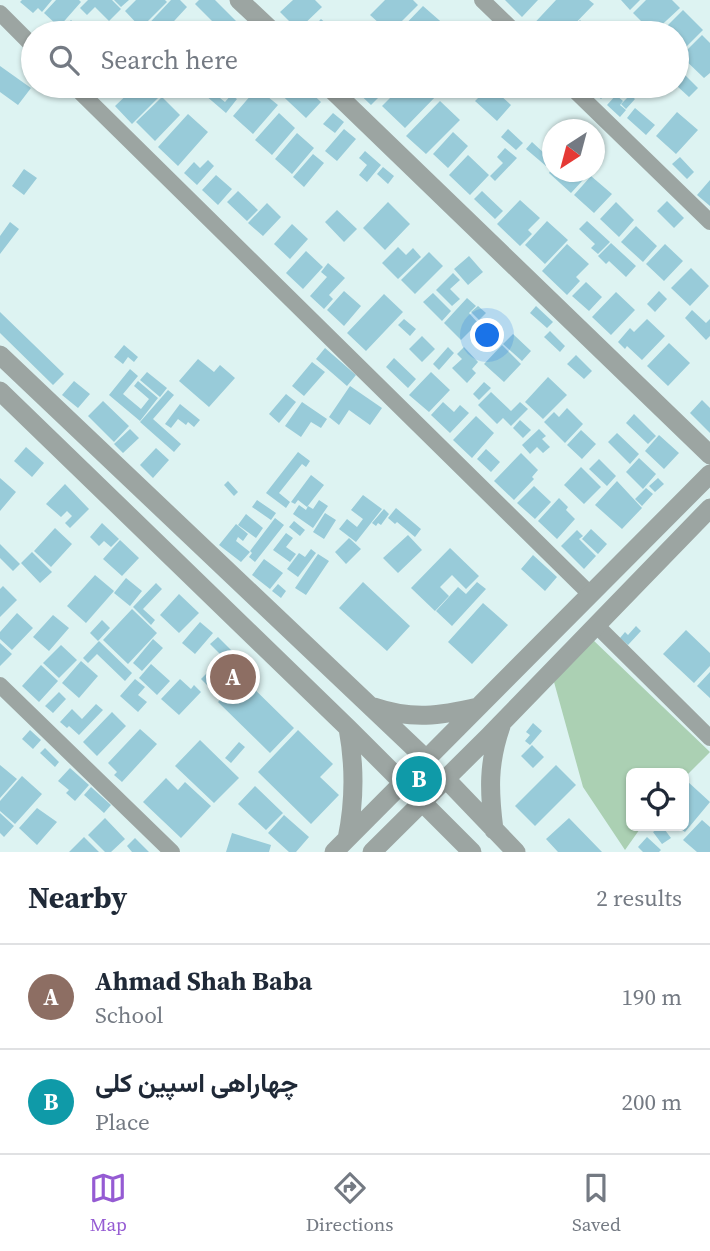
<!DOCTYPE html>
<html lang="en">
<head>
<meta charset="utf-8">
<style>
	:root { --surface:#fff; --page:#f6f6f7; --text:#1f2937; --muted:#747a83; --line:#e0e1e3; --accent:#955bd3 }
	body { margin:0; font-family:"Source Serif 4",Vazirmatn,serif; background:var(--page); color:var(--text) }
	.controls { position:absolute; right:21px; bottom:21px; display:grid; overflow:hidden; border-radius:10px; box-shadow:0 2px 5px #0004 }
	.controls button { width:63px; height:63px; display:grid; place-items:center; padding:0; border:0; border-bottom:2px solid var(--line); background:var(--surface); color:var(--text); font:35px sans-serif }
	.compass { position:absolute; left:542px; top:119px; width:63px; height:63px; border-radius:50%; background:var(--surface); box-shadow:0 2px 5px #0004; rotate:216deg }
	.you { position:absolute; left:488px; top:336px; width:24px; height:24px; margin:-18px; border:5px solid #fff; border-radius:50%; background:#1a73e8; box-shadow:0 0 0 10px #1a73e833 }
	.badge { display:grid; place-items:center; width:46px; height:46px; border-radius:50%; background:var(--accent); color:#fff; font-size:23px; font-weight:700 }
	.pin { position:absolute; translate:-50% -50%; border:4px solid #fff; box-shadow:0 2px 7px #0006 }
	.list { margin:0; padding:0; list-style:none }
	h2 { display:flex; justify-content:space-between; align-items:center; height:91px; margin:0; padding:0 28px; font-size:30px }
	h2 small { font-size:23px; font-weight:400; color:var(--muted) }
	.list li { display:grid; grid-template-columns:46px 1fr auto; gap:21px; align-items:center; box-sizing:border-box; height:105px; padding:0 28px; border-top:2px solid var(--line) }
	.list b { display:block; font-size:26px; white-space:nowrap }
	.list p { margin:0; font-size:23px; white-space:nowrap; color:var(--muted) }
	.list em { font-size:23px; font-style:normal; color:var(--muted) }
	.icon { flex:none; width:38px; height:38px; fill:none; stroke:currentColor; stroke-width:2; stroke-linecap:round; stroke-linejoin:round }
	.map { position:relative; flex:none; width:710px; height:852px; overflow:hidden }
	.search { position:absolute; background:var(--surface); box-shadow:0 2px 5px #0004; left:21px; right:21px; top:21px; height:77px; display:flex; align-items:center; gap:18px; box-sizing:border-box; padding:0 24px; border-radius:38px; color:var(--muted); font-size:26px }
	.sheet { height:301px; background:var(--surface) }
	nav { display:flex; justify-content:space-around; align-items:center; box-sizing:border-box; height:98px; border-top:2px solid var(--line); background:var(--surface); font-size:19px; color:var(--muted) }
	nav a { display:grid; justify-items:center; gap:4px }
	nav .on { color:var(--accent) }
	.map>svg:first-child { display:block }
	.green { fill:#abd0b3 }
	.building { fill:#98cbd9 }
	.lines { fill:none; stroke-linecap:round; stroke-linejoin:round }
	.minor { stroke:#9ca5a2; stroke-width:16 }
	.tertiary { stroke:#9ca5a2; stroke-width:19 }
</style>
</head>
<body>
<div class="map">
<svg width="710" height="852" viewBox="0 0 710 852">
	<rect width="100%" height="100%" fill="#ddf3f2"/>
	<path class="green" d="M592 639 710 752 684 778V773H631V826H642L625 850 583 787 554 682Z"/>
	<path class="building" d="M22 0H52L42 12 38 8 33 13 20 2Z
		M56 0H79L81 2 59 27 44 13Z
		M88 0H112L121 9 109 21 95 7 87 15 80 8Z
		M114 0H129L121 7Z
		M136 0H165L167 2 141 28 125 11Z
		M171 0H180L187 7 163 33H143L141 32Z
		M199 0H215L238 23 227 33H224L195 4Z
		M293 0H315L322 7 298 30 280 12Z
		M385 0H413L418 5 390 33 370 15Z
		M505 0H538L522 17Z
		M556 0H589L594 4 566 33H530L527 31Z
		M621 0H640L630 10Z
		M646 0H672L680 8 653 33 633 13Z
		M423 6 447 27 441 33H397Z
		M683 10 703 30 679 54 677 52V33H660Z
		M321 19 337 33H307Z
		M71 20 85 33H58Z
		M580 20 593 33H567Z
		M178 21 191 33H167Z
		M702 35 710 43V73L704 78 681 56Z
		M677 55 685 64 680 70 698 88 689 97 677 86Z
		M0 66 31 88 18 105 0 92Z
		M136 86H148L159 97 132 124 115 106Z
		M272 86H304L321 102 306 118Z
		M351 86H390L371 105Z
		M402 86H429L438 94 405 128 382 106Z
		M465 86H483L474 95Z
		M490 86 511 105 497 121 475 101Z
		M603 86H619L611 96 607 93 601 99 596 95Z
		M257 88 278 105 253 134 233 116Z
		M210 90 225 102 231 95 237 99 226 113 205 95Z
		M616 95 623 101 620 105 626 110 620 117 607 105Z
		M630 95 635 99 626 109 621 104Z
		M162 97 180 115 155 141 136 122Z
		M440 101 460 120 426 154 406 136Z
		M635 108 655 125 646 135 627 118Z
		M677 112 698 130 676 154 656 136Z
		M279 113 295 128 272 155 255 140Z
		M333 113 344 122 335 133 323 124Z
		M188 114 208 132 178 166 158 147Z
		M344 129 356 139 337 161 325 151Z
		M508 129 523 143 516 150 501 137Z
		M453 132 468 146 448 168 433 154Z
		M297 133 314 148 292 174 275 159Z
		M532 142 545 154 552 145V158L546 166 526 149Z
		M505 148 517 158 495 181 490 176 503 163 497 157Z
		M365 151 381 165 367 182 359 175 367 165 359 158Z
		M313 154 324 163 304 187 293 177Z
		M468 155 489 175 470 195 449 175Z
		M680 157 694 172 687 179 672 164Z
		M208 160 214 166 197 185 184 173 194 162 200 168Z
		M383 167 394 176 388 184 377 174Z
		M552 168V172H574L583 180 571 193 549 173Z
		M24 169 37 178 24 195 12 186Z
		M216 175 232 189 218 205 202 190Z
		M591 176 612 194 594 213 574 195Z
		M710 180V206L697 195Z
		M238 191 258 210 247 221 227 202Z
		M482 191 503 211 495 219 474 199Z
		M520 200 540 218 528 230 532 234 520 246 497 224Z
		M667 201 684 218 674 228 657 211Z
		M388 202 410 224 385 250 363 228Z
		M616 202 634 220 619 237 600 219Z
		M267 203 281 217 263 236 248 223Z
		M337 210 357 229 344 242 325 222Z
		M547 221 568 240 545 264 525 245Z
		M587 221 610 242 598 254 591 248 595 244 579 229Z
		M10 222 19 229 0 254V236Z
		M292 224 308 239 290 259 274 244Z
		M636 226 657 246 643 262 621 242Z
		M611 243 636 266 626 277 609 261 606 264 598 256Z
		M567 244 589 264 576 277 580 281 567 295 542 271Z
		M665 244 683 261 664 281 646 264Z
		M398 247 406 255 413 248 421 257 398 279 382 263Z
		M306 251 323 267 303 289 286 273Z
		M429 252 443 266 415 294 401 280Z
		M469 256 483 272 468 285 454 269Z
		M328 263 345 278 329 295 333 299 324 309 310 296 327 277 321 272Z
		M691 268 709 286 690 306 671 288Z
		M453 273 460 280 450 289 460 299 452 306 436 290Z
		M586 282 602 297 589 311 572 296Z
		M344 291 361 306 344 326 327 310Z
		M659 291 667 299 655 312 647 304Z
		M616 292 635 310 611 335 592 317Z
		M433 293 451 311 442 321 423 302Z
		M384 294 403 312 366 351 347 333Z
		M467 298 476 306 469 313 478 323 461 340 444 323Z
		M478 306 486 313 479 320 471 312Z
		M536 306 553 322 547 328 530 313Z
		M692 310 706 323 710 319V336L706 340 685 318Z
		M0 312 64 374 53 385 0 333Z
		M404 319 416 329 410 336 398 325Z
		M647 319 665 336 642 360 627 346 625 349 618 342 630 328 634 332Z
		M550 331 565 346 560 352 544 337Z
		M513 334 531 351 522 361 503 344Z
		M422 336 435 349 422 362 409 349Z
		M669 343 690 363 668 386 647 366Z
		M124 345 138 357 134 362 128 357 123 364 114 357Z
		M502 345 521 364 504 382 484 364Z
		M448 347 454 353 439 370 433 364Z
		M464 347 478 362 472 369 476 373 467 383 452 368 462 359 457 354Z
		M325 348 356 375 347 386 316 359Z
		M576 355 592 371 584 379 567 364Z
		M394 358 416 379 408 388 386 367Z
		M198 359 214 372 220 365 235 378 209 407 179 381Z
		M312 362 325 372 304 396 292 386Z
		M130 369 138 376 123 394 141 409 149 399 134 386 138 381 158 398 140 421 109 395Z
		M147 372 167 388 160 397 140 380Z
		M431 372 450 390 429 412 409 395Z
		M548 377 567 395 543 419 525 402Z
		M74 381 90 394 78 408 62 395Z
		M484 382 491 388 479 400 473 394Z
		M350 386 382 408 370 425 349 410 339 425 329 417Z
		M168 390 174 395 153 419 181 444 174 452 140 422Z
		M491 392 511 411 520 402 528 409 511 426 503 418 497 424 478 405Z
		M286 394 296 402 279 423 269 414Z
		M702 400 710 408V433L690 413Z
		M103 401 129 426 114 442 88 416Z
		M302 402 327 419 321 428 311 422 301 437 285 426Z
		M443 402 454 412 460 405 469 413 450 433 431 415Z
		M180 404 200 420 194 427 188 422 186 425 178 419 171 428 165 424Z
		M567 408 583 424 565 443 544 422 554 412 559 417Z
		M634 414 656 436 648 444 626 423Z
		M476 416 494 433 472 458 453 440Z
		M520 420 531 430 523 438 513 428Z
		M130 429 139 438 123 453 114 444Z
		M539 429 546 436 542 439 550 447 543 453 537 447 530 454 522 445Z
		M581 430 596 444 582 459 567 445Z
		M617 433 639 454 630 464 608 442Z
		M659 435 679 453 664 469 645 451Z
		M26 447 44 463 32 477 14 461Z
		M156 448 169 460 153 478 140 465Z
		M486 449 500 462 491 472 477 459Z
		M298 452 310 461 306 467 302 464 279 493 290 502 286 508 266 493Z
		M521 453 538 470 532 477 534 479 514 500 494 481Z
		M639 458 656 474 643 489 626 472Z
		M599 459 616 476 607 486 589 469Z
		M581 467 601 487 584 504 564 485Z
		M311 475 324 485 307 507 298 500 295 504 291 502Z
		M0 478 16 492 0 511Z
		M658 478 664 484 655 492 649 486Z
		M228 481 238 492 234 496 224 485Z
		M617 481 642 508 622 529 595 505Z
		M65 484 89 509 70 528 65 523 72 516 67 511 61 517 46 504Z
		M534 486 551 502 535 519 517 503Z
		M646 488 653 494 642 506 635 499Z
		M363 495 382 509 356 542 339 529 347 519 357 527 363 519 351 510Z
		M559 498 568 507 566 510 575 519 557 539 538 521Z
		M257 500 276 513 271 520 252 507Z
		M319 500 328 506 313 528 293 514 299 505 306 510 308 506 313 509Z
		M396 508 421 529 415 537 397 522 395 524 388 518Z
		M384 509 389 514 381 525 378 523 376 526 372 523Z
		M325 513 336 520 324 539 313 532Z
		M246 514 263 528 256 538 238 525Z
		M275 518 284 525 255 562 249 557 252 553 250 551Z
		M294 521 305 530 300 536 289 527Z
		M102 523 119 539 111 547 104 541 99 546 90 537Z
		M236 524 248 534 243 541 238 537 236 541 250 552 241 562 219 545Z
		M55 528 72 544 51 567 34 551Z
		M591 529 607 544 598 554 582 539Z
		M577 530 583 536 579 539 596 556 584 569 561 546Z
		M286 533 293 538 286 547 296 554 290 562 273 550Z
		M408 535 422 550 398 573 383 558Z
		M349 538 361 549 346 564 335 552Z
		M120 540 139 558 122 576 103 559Z
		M0 544 20 564 13 571 0 558Z
		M450 548 479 576 466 589 452 575 440 587 449 596 435 611 411 588Z
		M311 549 316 553 298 577 287 569 299 553 305 557Z
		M32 552 52 572 40 583 21 563Z
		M318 554 329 561 306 595 295 588Z
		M533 555 557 577 545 591 521 569Z
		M264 559 283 573 270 589 252 575Z
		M95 575 114 591 86 623 67 606Z
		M126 578 142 591 130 606 114 593Z
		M363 582 410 626 387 651 339 608Z
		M477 582 486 589 452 626 436 611 458 587 466 594Z
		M156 583 162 589 143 609 155 620 151 625 133 607Z
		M278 584 286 591 281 598 272 591Z
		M3 586 17 600 0 617V589Z
		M179 594 199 613 179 633 160 615Z
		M483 603 508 625 472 664 448 642Z
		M132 609 157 633 128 664 103 640Z
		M17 613 33 628 12 650 0 639V632Z
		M53 615 69 628 49 651 33 637Z
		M102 620 110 628 98 641 90 633Z
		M200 622 213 633 195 654 182 643Z
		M636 626 641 631 628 645 620 638 625 632 628 635Z
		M686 630 710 653V666L694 683 663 654Z
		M218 637 238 657 208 686 201 679 223 657 210 644Z
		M153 639 163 648 142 671 133 663Z
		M99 641 132 673 125 681 97 654 88 663 83 658Z
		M0 643 12 654 0 666Z
		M61 645 77 660 59 678 43 663Z
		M81 661 98 676 79 698 62 683Z
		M151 664 170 681 157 695 139 678Z
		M41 665 58 681 39 702 22 686Z
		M710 672V698L697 686Z
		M242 677 294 728 270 753 218 702Z
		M135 679 145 687 138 695 147 702 138 712 120 696Z
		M180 679 191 689 194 685 201 692 179 715 161 699Z
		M59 692 66 699 53 713 45 706Z
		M96 704 103 710 79 735 69 726 67 728 60 722 72 709 82 719Z
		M112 712 126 726 97 756 83 742Z
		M533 723 542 731 530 745 525 741 530 735 526 732Z
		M140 729 157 744 122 782 114 775 117 772 108 763Z
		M30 730 41 740 33 749 22 739Z
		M298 730 333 764 320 777 339 795 311 824 258 772Z
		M200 740 239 778 214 803 175 766Z
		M239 742 245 747 231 763 225 758Z
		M532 745 544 757 533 768 521 756Z
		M45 748 59 762 55 767 40 753Z
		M0 765 17 779 0 798Z
		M556 765 576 785 535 826 515 806Z
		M70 768 89 785 75 801 66 793 69 790 58 781Z
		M22 776 42 794 15 824 0 811V801Z
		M166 778 178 790 185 782 211 806 181 838 143 802Z
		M687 781 710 802 685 832 677 826H684V785Z
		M255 786 283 813 266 830 238 804Z
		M91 787 111 805 104 813 84 795Z
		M37 808 57 822 37 845 19 828Z
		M0 813 14 826 4 837 0 833Z
		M284 815 309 837 296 852H289L268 833Z
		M105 818 125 839 111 852H105L88 835Z
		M569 818 602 852H558L546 839Z
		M702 820 710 827V852H697L683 840Z
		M662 826 671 838 662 844 653 832Z
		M232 833 271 845 269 852H226Z
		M84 837 99 852H69Z
		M647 837 661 850 659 852H643L638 847Z
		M135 838 149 852H132L127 846Z"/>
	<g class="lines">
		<path class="minor" d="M482 0 516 33
			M0 13 33 46
			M74 86 590 594
			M570 86 710 222
			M596 625 710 738
			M0 685 172 852"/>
		<path class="tertiary" d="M239 0 274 33
			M328 86 710 455
			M0 355 427 760
			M0 391 348 728 472 852
			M374 707C412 720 440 716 478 707
			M445 778 516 852
			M494 830C489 791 488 763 501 726
			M347 839C355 801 355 766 348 728
			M334 852 710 474
			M372 852 489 736 710 508"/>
	</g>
</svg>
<div class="controls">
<button><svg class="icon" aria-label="locate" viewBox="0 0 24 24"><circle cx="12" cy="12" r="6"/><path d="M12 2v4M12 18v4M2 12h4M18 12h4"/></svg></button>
</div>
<svg class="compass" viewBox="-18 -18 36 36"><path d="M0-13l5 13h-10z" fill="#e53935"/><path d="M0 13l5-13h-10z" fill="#747a83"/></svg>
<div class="you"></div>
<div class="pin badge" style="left:233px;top:677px;background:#8d6e63">A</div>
<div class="pin badge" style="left:419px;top:779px;background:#0f9aa8">B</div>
<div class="search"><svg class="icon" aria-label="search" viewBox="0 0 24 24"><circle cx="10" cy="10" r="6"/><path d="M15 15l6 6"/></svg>Search here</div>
</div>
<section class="sheet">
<h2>Nearby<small>2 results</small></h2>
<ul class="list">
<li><span class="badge" style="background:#8d6e63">A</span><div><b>Ahmad Shah Baba</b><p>School</p></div><em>190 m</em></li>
<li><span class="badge" style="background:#0f9aa8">B</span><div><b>چهاراهی اسپین کلی</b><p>Place</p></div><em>200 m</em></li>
</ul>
</section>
<nav>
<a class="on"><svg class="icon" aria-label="map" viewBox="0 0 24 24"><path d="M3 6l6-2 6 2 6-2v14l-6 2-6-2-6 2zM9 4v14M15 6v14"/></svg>Map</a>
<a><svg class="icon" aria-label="directions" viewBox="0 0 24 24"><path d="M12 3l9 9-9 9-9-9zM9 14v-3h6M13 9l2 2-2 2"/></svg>Directions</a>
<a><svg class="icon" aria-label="saved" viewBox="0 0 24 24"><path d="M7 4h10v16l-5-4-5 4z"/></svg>Saved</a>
</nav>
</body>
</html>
